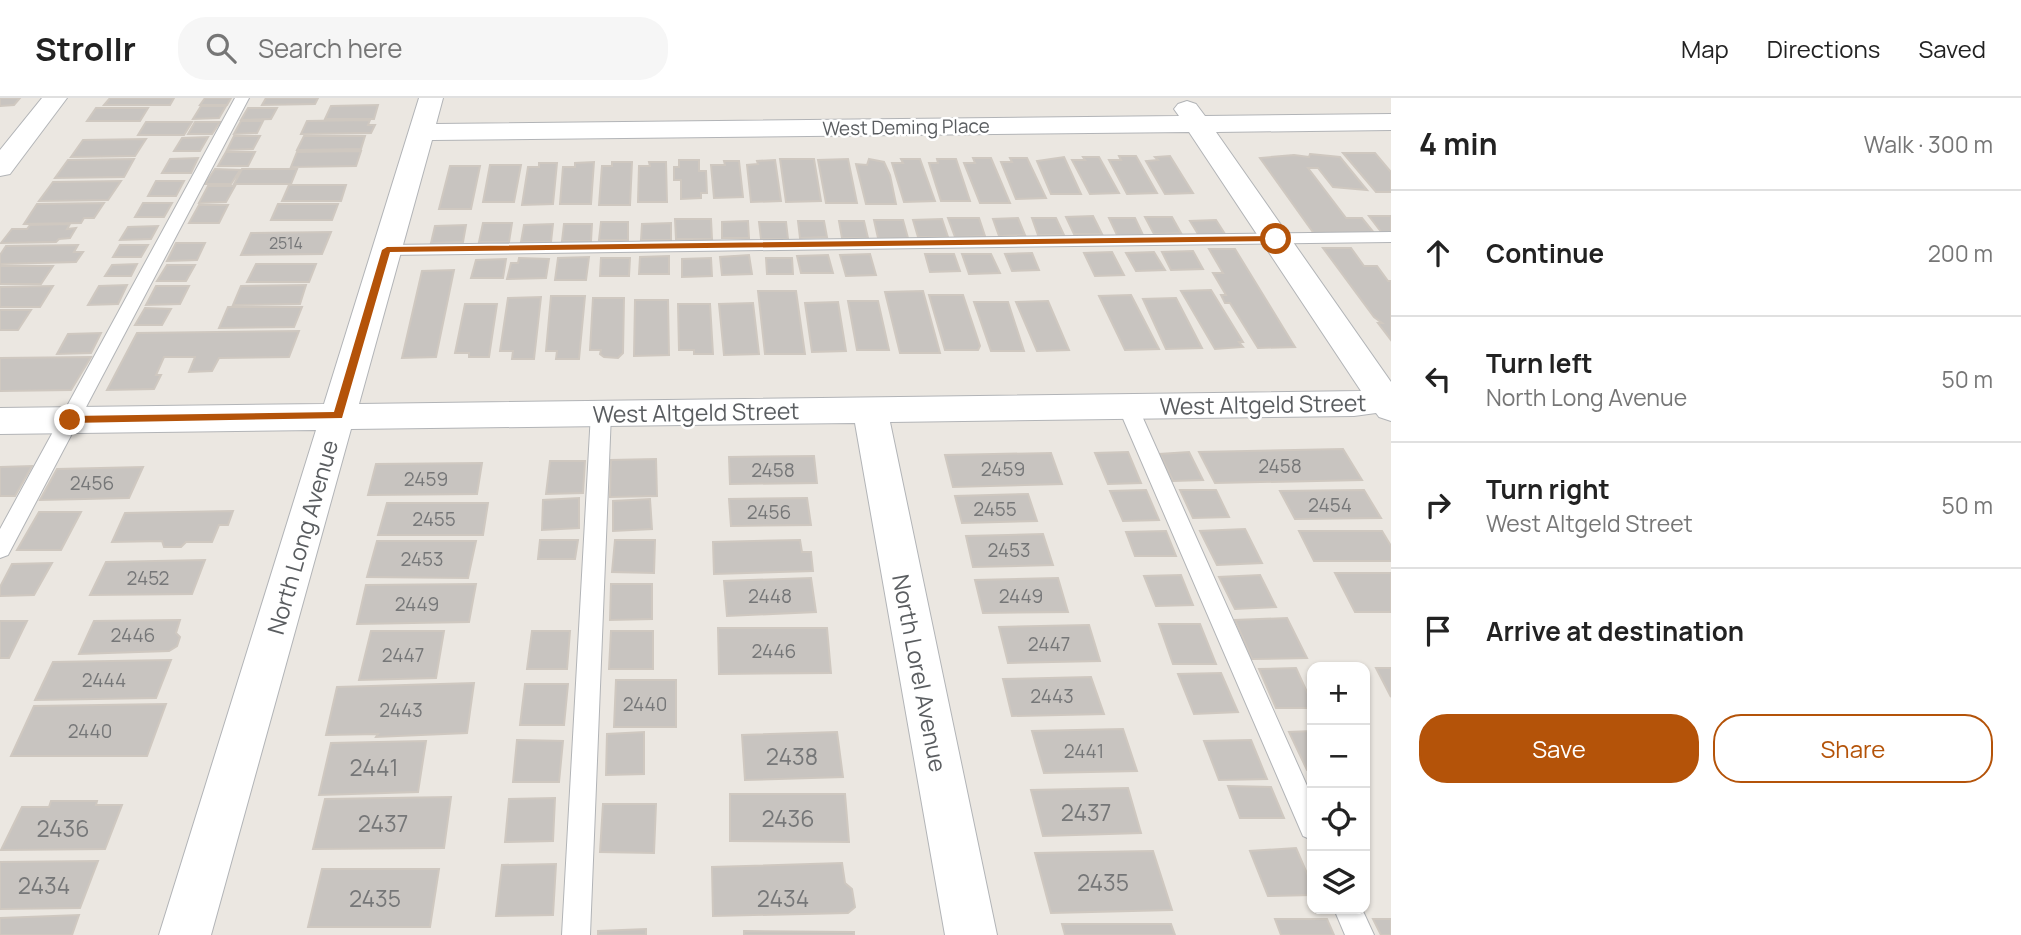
<!DOCTYPE html>
<html lang="en">
<head>
<meta charset="utf-8">
<style>
	:root { --surface:#fff; --page:#f6f6f6; --text:#222; --muted:#767676; --line:#e0e0e0; --accent:#b45309 }
	body { margin:0; font-family:Manrope,sans-serif; background:var(--page); color:var(--text) }
	.controls { position:absolute; right:21px; bottom:21px; display:grid; overflow:hidden; border-radius:14px; box-shadow:0 2px 5px #0004 }
	.controls button { width:63px; height:63px; display:grid; place-items:center; padding:0; border:0; border-bottom:2px solid var(--line); background:var(--surface); color:var(--text); font:35px sans-serif }
	.stop { position:absolute; width:21px; height:21px; margin:-16px; border:5px solid #b45309; border-radius:50%; background:#fff }
	.stop.end { background:#b45309; border-color:#fff; box-shadow:0 2px 7px #0008 }
	.list { margin:0; padding:0; list-style:none }
	h2 { display:flex; justify-content:space-between; align-items:center; height:91px; margin:0; padding:0 28px; font-size:30px }
	h2 small { font-size:23px; font-weight:400; color:var(--muted) }
	.list li { display:grid; grid-template-columns:46px 1fr auto; gap:21px; align-items:center; box-sizing:border-box; height:126px; padding:0 28px; border-top:2px solid var(--line) }
	.list b { display:block; font-size:26px; white-space:nowrap }
	.list p { margin:0; font-size:23px; white-space:nowrap; color:var(--muted) }
	.list em { font-size:23px; font-style:normal; color:var(--muted) }
	.actions { display:flex; gap:14px; padding:21px 28px }
	.actions a { flex:1; padding:16px 0; border:2px solid var(--accent); border-radius:28px; text-align:center; font-size:24px; color:var(--accent) }
	.actions .main { background:var(--accent); color:#fff }
	.icon { flex:none; width:38px; height:38px; fill:none; stroke:currentColor; stroke-width:2; stroke-linecap:round; stroke-linejoin:round }
	.map { position:relative; flex:none; width:1391px; height:837px; overflow:hidden }
	header { display:flex; align-items:center; gap:42px; box-sizing:border-box; height:98px; padding:0 35px; background:var(--surface); border-bottom:2px solid var(--line) }
	header strong { font-size:33px }
	nav { display:flex; gap:38px; margin-inline-start:auto; font-size:24px }
	.search { width:490px; height:63px; background:var(--page); display:flex; align-items:center; gap:18px; box-sizing:border-box; padding:0 24px; border-radius:28px; color:var(--muted); font-size:26px }
	main { display:flex }
	aside { flex:1; background:var(--surface) }
	.map>svg:first-child { display:block }
	.building { fill:#c8c4c0; stroke:#cfc8c0; stroke-width:2 }
	.lines { fill:none; stroke-linecap:round; stroke-linejoin:round }
	.lane-casing { stroke:#b2b4b7; stroke-width:2 }
	.street-casing { stroke:#b2b4b7; stroke-width:2 }
	.lane { fill:#fff; fill-rule:evenodd }
	.street { fill:#fff; fill-rule:evenodd }
	.route { fill:#b45309 }
	.labels { text-anchor:middle; dominant-baseline:central; stroke-width:5; stroke-linejoin:round; paint-order:stroke }
	.far-number-label { font-size:16px; fill:#767778 }
	.far-street-label { font-size:19px; fill:#5a5d60; stroke:#fff }
	.number-label { font-size:19px; fill:#767778 }
	.street-label { font-size:23px; fill:#5a5d60; stroke:#fff }
	.near-number-label { font-size:23px; fill:#767778 }
</style>
</head>
<body>
<header>
<strong>Strollr</strong>
<div class="search"><svg class="icon" aria-label="search" viewBox="0 0 24 24"><circle cx="10" cy="10" r="6"/><path d="M15 15l6 6"/></svg>Search here</div>
<nav><a>Map</a><a>Directions</a><a>Saved</a></nav>
</header>
<main>
<div class="map">
<svg width="1391" height="837" viewBox="0 0 1391 837">
	<rect width="100%" height="100%" fill="#ebe7e1"/>
	<path class="building" d="M0 0H20L14 7 0 8Z
		M110 0H174L170 7H104Z
		M205 0H231L227 7H200Z
		M266 0H318L315 6 262 7Z
		M378 7 374 21H325L331 8Z
		M201 8H226L219 20 193 21Z
		M96 10H148L140 23H87Z
		M248 10H277L271 21 241 22Z
		M370 22 368 27H375L371 35 301 36 307 23Z
		M241 23H263L257 35 234 36Z
		M146 24H192L184 37H138Z
		M195 24H220L212 36H188Z
		M234 38H260L253 51 227 52Z
		M304 38H365L361 51 297 52Z
		M208 39 200 53H174L182 40Z
		M146 41 135 58 71 59 83 42Z
		M361 53 356 68 291 69 297 54Z
		M226 54H255L248 68H218Z
		M1343 55H1375L1391 74V94H1376Z
		M1310 56 1340 59 1367 92 1333 89 1318 70H1308L1346 120H1362L1375 136 1315 137 1260 60 1294 57 1309 59Z
		M1119 58H1136L1157 95 1127 96 1109 62H1121Z
		M1170 58 1193 95 1165 96 1146 63 1158 62 1155 59Z
		M1064 59 1081 96H1051L1037 63Z
		M1083 59H1099L1119 95 1090 96 1072 62H1085Z
		M198 60 191 75H162L170 61Z
		M973 60H991L1010 105H980L964 65H975Z
		M1010 60H1027L1046 100 1016 101 1001 64H1012Z
		M134 61 124 79 55 80 68 62Z
		M780 61H814L821 103 786 104Z
		M848 61 857 105H826L818 62Z
		M869 61 884 64 890 77 896 106H866L856 66 867 67Z
		M901 61H920L935 103 904 104 892 65H903Z
		M937 61H956L970 103H941L929 65H938Z
		M679 62H699V73H706L707 95H701V100L681 101V82H674V69H679Z
		M775 62 781 103 751 104 747 67 758 66 757 63Z
		M724 63H739L743 99 714 100 711 67H725Z
		M594 64 591 106H560L563 69H575V65Z
		M612 64H632L630 107H599L602 68H612Z
		M649 64H666L667 104H638L639 68H650Z
		M539 65H557L553 106 522 107 528 69H539Z
		M490 67H521L514 104H483Z
		M450 68H480L471 111H439Z
		M215 71 240 72 231 86H205Z
		M242 71H297L291 86H234Z
		M121 83 108 102 39 103 53 84Z
		M156 83H184L176 98H148Z
		M289 87H346L341 103H282Z
		M208 88H235L226 104 199 105Z
		M104 105 94 120H84L81 125 24 126 37 106Z
		M143 105H172L164 119H135Z
		M278 106H338L332 122H271Z
		M199 107H228L219 125H189Z
		M1093 118 1102 136H1074L1066 119Z
		M1369 118H1391V135H1382Z
		M1145 119H1172L1181 135 1154 136Z
		M948 120H979L985 138 955 139Z
		M1018 120 1025 137 999 138 993 121Z
		M1032 120H1056L1064 137H1038Z
		M1109 120H1135L1143 137H1117Z
		M675 121H711L712 141H676Z
		M942 121 948 139H918L913 122Z
		M874 122H903L908 140H878Z
		M1216 122 1225 136H1198L1190 123Z
		M748 123 749 140H722V124Z
		M798 123H824L827 139 800 140Z
		M839 123H864L868 140H842Z
		M601 124H628V142H599Z
		M759 124H786L788 141H761Z
		M483 125H512L509 144H479Z
		M671 125V142H641L642 126Z
		M70 126 67 131 76 130 70 140 59 141 56 144 1 145 12 131H27L30 127Z
		M553 126 551 144H521L524 127Z
		M564 126H592L591 143H562Z
		M466 127 463 144 431 145 435 128Z
		M158 128 151 141 120 142 128 129Z
		M331 134 322 156 241 157 251 135Z
		M176 145H205L197 162 167 163Z
		M78 147 74 154H83L76 164 0 166V157L6 148Z
		M120 147H148L141 159H113Z
		M1323 150H1351L1364 168H1377L1388 183H1391V242L1378 225H1382L1374 219Z
		M1209 151H1235L1295 249 1258 250 1230 205H1225L1221 197H1226L1213 175H1223Z
		M1193 153 1203 171 1171 172 1162 154Z
		M1112 154 1124 177 1095 178 1084 155Z
		M1154 154 1165 172 1136 173 1126 155Z
		M1032 155 1039 172 1012 173 1005 156Z
		M870 156 876 177 846 178 840 157Z
		M925 156H954L960 173 930 174Z
		M962 156H991L1000 175 969 176Z
		M749 157 752 176 722 177 720 159Z
		M828 157 833 175H801L797 158Z
		M669 158V176H639L640 159Z
		M589 159 586 182H555L558 160Z
		M519 160 549 161 546 180 507 181 511 165H518Z
		M601 160H630L629 178H600Z
		M711 160 712 178 682 179V161Z
		M766 160H792L793 176H767Z
		M506 161 503 180H471L476 162Z
		M137 166 131 178H105L112 167Z
		M256 166H316L309 184H247Z
		M167 167H195L186 183H157Z
		M0 168H53L41 186H0Z
		M454 172 436 259 402 260 422 173Z
		M127 187 118 206 88 207 99 188Z
		M306 187 300 206 233 207 241 188Z
		M53 188 40 209H0V189Z
		M156 188H189L180 206 146 207Z
		M1211 192 1243 244H1239L1243 249 1215 251 1181 193Z
		M758 193H796L805 256H765Z
		M923 193 940 255H900L885 194Z
		M929 197H963L980 248 978 252H945Z
		M1131 197 1159 251 1125 252 1099 198Z
		M551 198H585L579 261H556L557 253H546Z
		M541 199 534 261H512L513 253H500L508 200Z
		M593 200H624L623 255 618 260 604 259 600 256 601 252H590Z
		M1176 200 1202 250 1166 251 1143 201Z
		M635 202H668L669 257 634 258Z
		M848 203H878L889 252H857Z
		M1048 203 1069 252 1037 253 1016 204Z
		M838 204 846 253 812 254 805 205Z
		M974 204H1008L1024 253H991Z
		M753 205 759 256 724 257 719 206Z
		M465 206H497L489 259H469V255H455Z
		M678 206H710L713 256H694V252H679Z
		M228 209H302L294 229 219 230Z
		M145 210 171 211 162 227H135Z
		M0 212H31L18 232H0Z
		M299 233 289 259 219 260 212 273 189 274 195 259H164L156 277H161L154 291 107 292 137 235Z
		M101 235 91 255 57 256 68 236Z
		M91 259 71 292 0 293V260Z
		M1343 351 1362 382 1215 385 1199 354Z
		M1128 354 1141 385 1108 386 1095 355Z
		M1189 354 1203 382 1173 383 1160 356Z
		M1051 355 1062 386 953 389 945 357Z
		M814 358 817 385 730 386 729 359Z
		M656 361 657 398 610 399 611 362Z
		M550 363H585L583 395 546 396Z
		M482 365 477 396 368 397 376 366Z
		M32 368 15 398H0V369Z
		M143 369 129 400 40 402 57 371Z
		M1146 392 1159 422 1123 423 1110 393Z
		M1180 392H1216L1229 419 1193 420Z
		M1364 392 1381 420 1295 421 1280 393Z
		M1028 396 1037 423 962 425 955 398Z
		M579 400V430L542 432 543 402Z
		M807 400 811 427 731 428 729 401Z
		M650 401 652 431 613 433V403Z
		M387 405H488L483 437H378Z
		M233 413 228 427H219L212 444H186L181 449H164L162 443 112 444 125 415Z
		M39 414H81L61 452H17Z
		M1245 431 1262 465 1217 467 1200 433Z
		M1166 433 1176 458H1135L1126 434Z
		M1299 433H1382L1391 448V463H1314Z
		M1043 436 1053 467 973 469 966 438Z
		M540 442H578L575 461H538Z
		M615 442H655L654 475 612 474Z
		M800 442 802 454H811L813 473 714 476 713 444Z
		M377 443H476L468 480 367 479Z
		M205 462 192 496 90 497 106 464Z
		M52 465 34 497 0 498V489L12 466Z
		M1335 475H1391V514H1355Z
		M1181 477 1193 507 1156 508 1144 478Z
		M1260 477 1276 509 1235 511 1219 479Z
		M811 480 816 514 727 518 724 483Z
		M1058 480 1068 514 983 515 975 482Z
		M476 486 469 524 357 526 366 487Z
		M611 486H652V521L610 522Z
		M1287 520 1307 560 1252 561 1235 522Z
		M180 522 176 535 180 539 177 548 169 553 79 556 94 523Z
		M0 523H27L9 560H0Z
		M1159 526H1200L1216 566H1173Z
		M1089 527 1100 563 1008 565 999 529Z
		M718 530H827L831 575 719 576Z
		M371 533H444L436 580 359 582Z
		M532 533H570L567 571H527Z
		M611 533H653V571H609Z
		M171 562 156 600 35 602 53 564Z
		M1296 570 1312 605V610H1276L1259 571Z
		M1376 570H1391V599Z
		M1221 575 1238 614 1194 616 1178 576Z
		M1091 579 1104 616 1012 618 1003 581Z
		M616 582H676V629H614Z
		M474 585 467 635 376 639 378 636 326 637 337 589Z
		M525 586H568L564 627H520Z
		M166 606 147 658H11L34 608Z
		M1123 631 1137 673 1044 675 1032 633Z
		M1312 633V672H1307L1289 634Z
		M644 634V676L606 677 607 636Z
		M837 634 843 679 745 682 742 637Z
		M517 642 563 643 559 684H513Z
		M1251 642 1267 681 1219 682 1204 643Z
		M426 643 418 694 319 697 331 645Z
		M1228 688 1271 689 1284 720H1240Z
		M1128 690 1141 735 1043 738 1031 692Z
		M730 696H845L849 744 730 743Z
		M451 699 444 750 313 751 325 701Z
		M555 700 553 743 505 744 509 701Z
		M51 703H97L96 707H122L105 751 1 752 22 709H49Z
		M603 706H656L654 755 600 754Z
		M1296 750 1312 787V797L1268 798 1250 753Z
		M1153 753 1172 812 1051 815 1035 755Z
		M98 763 80 810 0 811V764Z
		M842 765 845 785 852 791 855 809 848 815 713 818 712 769Z
		M556 766 553 817 496 818 502 767Z
		M322 771H439L430 829H308Z
		M79 817 72 837H0V820Z
		M1275 821H1327L1334 837H1281Z
		M1373 821H1391V837H1381Z
		M1062 826H1171L1175 837H1065Z
		M646 831V837H598V833Z
		M744 833 854 834V837H744Z"/>
	<g class="lines">
		<g class="lane-casing">
			<path id="lane" d="M235 0H249L8 457 0 460V431Z
				M1391 134V144L386 157 378 152 386 147Z
				M1128 302 1135 304 1138 309 1312 699V742L1303 738 1118 309 1121 304Z
				M601 308 608 310 611 315 590 837H562L591 315 594 310Z
				M1334 811H1362L1374 837H1345Z"/>
		</g>
		<g class="street-casing">
			<path id="street" d="M42 0H67L10 76 0 78V52Z
				M419 0H443L436 26 1179 18 1174 11 1178 6 1187 3 1196 6 1205 18 1391 16V32L1216 34 1391 284V323L1379 319 1376 315 1354 318 890 324 997 837H945L855 325 351 331 211 837H159L316 332 0 336V310L324 306ZM1189 34 1361 293 359 306 432 42Z"/>
		</g>
		<use href="#lane" class="lane"/>
		<use href="#street" class="street"/>
	</g>
	<path class="route" d="M1276 138 1279 139V143L390 154 342 320 70 325 64 322 70 318 334 314 382 152 387 149Z"/>
	<g class="labels">
		<g class="far-number-label">
			<text x="286" y="145">2514</text>
		</g>
		<g class="far-street-label">
			<text transform="translate(906 29) rotate(-1)">West Deming Place</text>
		</g>
		<g class="number-label">
			<text x="1280" y="368">2458</text>
			<text x="1003" y="371">2459</text>
			<text x="773" y="372">2458</text>
			<text x="426" y="381">2459</text>
			<text x="92" y="385">2456</text>
			<text x="1330" y="407">2454</text>
			<text x="995" y="411">2455</text>
			<text x="769" y="414">2456</text>
			<text x="434" y="421">2455</text>
			<text x="1009" y="452">2453</text>
			<text x="422" y="461">2453</text>
			<text x="148" y="480">2452</text>
			<text x="770" y="498">2448</text>
			<text x="1021" y="498">2449</text>
			<text x="417" y="506">2449</text>
			<text x="133" y="537">2446</text>
			<text x="1049" y="546">2447</text>
			<text x="774" y="553">2446</text>
			<text x="403" y="557">2447</text>
			<text x="104" y="582">2444</text>
			<text x="1052" y="598">2443</text>
			<text x="645" y="606">2440</text>
			<text x="401" y="612">2443</text>
			<text x="90" y="633">2440</text>
			<text x="1084" y="653">2441</text>
		</g>
		<g class="street-label">
			<text transform="translate(1263 306) rotate(-1)">West Altgeld Street</text>
			<text transform="translate(696 314) rotate(-1)">West Altgeld Street</text>
			<text transform="translate(302 439) rotate(-74)">North Long Avenue</text>
			<text transform="translate(920 575) rotate(79)">North Lorel Avenue</text>
		</g>
		<g class="near-number-label">
			<text x="792" y="658">2438</text>
			<text x="374" y="669">2441</text>
			<text x="1086" y="714">2437</text>
			<text x="788" y="720">2436</text>
			<text x="383" y="725">2437</text>
			<text x="63" y="730">2436</text>
			<text x="1103" y="784">2435</text>
			<text x="44" y="787">2434</text>
			<text x="375" y="800">2435</text>
			<text x="783" y="800">2434</text>
		</g>
	</g>
</svg>
<div class="controls">
<button>+</button>
<button>−</button>
<button><svg class="icon" aria-label="locate" viewBox="0 0 24 24"><circle cx="12" cy="12" r="6"/><path d="M12 2v4M12 18v4M2 12h4M18 12h4"/></svg></button>
<button><svg class="icon" aria-label="layers" viewBox="0 0 24 24"><path d="M12 4l9 5-9 5-9-5zM3 14l9 5 9-5"/></svg></button>
</div>
<div class="stop" style="left:1276px;top:141px"></div>
<div class="stop end" style="left:70px;top:322px"></div>
</div>
<aside>
<h2>4 min<small>Walk · 300 m</small></h2>
<ul class="list">
<li><svg class="icon" aria-label="ahead" viewBox="0 0 24 24"><path d="M12 20V5M6 11l6-6 6 6"/></svg><div><b>Continue</b></div><em>200 m</em></li>
<li><svg class="icon" aria-label="left" viewBox="0 0 24 24"><path d="M17 20v-9H6M10 6l-5 5 5 5"/></svg><div><b>Turn left</b><p>North Long Avenue</p></div><em>50 m</em></li>
<li><svg class="icon" aria-label="right" viewBox="0 0 24 24"><path d="M7 20v-9h11M14 6l5 5-5 5"/></svg><div><b>Turn right</b><p>West Altgeld Street</p></div><em>50 m</em></li>
<li><svg class="icon" aria-label="arrive" viewBox="0 0 24 24"><path d="M6 21V4h12l-3 4 3 4H6"/></svg><div><b>Arrive at destination</b></div></li>
</ul>
<div class="actions"><a class="main">Save</a><a>Share</a></div>
</aside>
</main>
</body>
</html>
